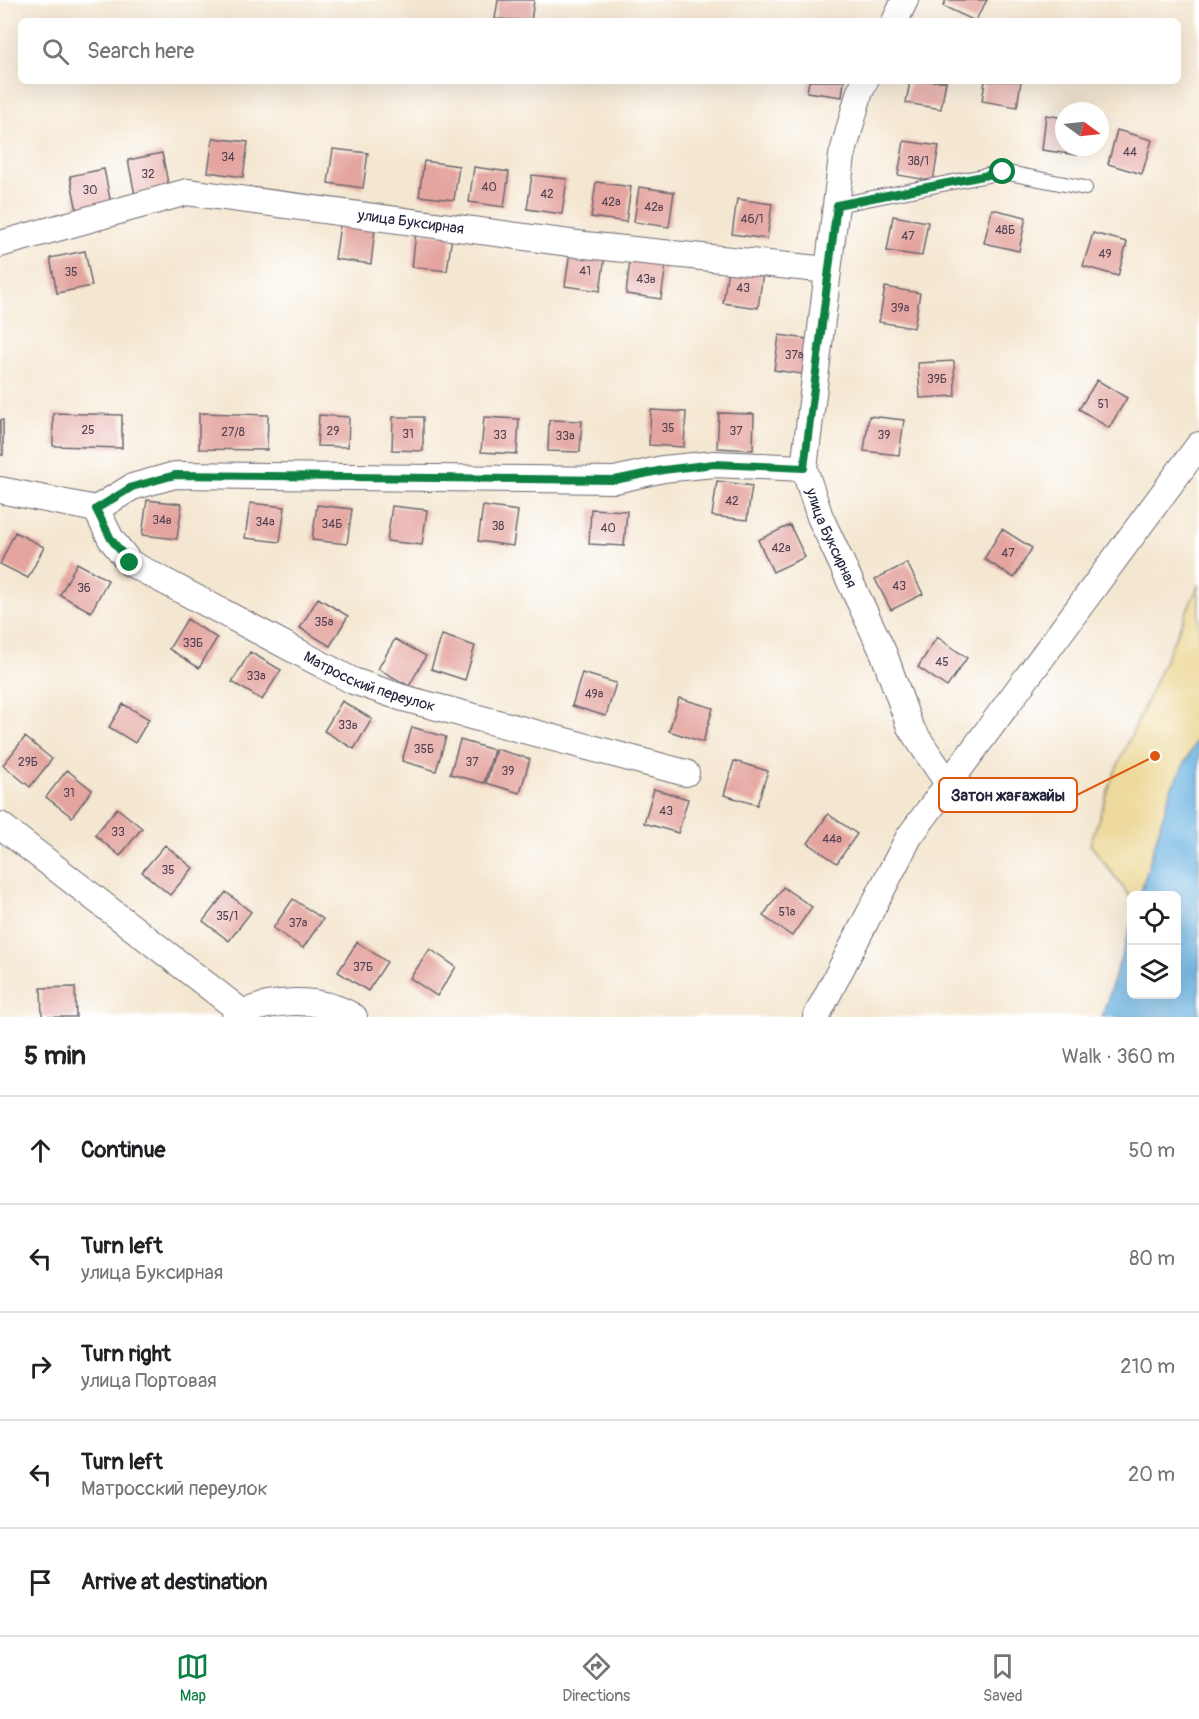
<!DOCTYPE html>
<html lang="en">
<head>
<meta charset="utf-8">
<style>
	:root { --surface:#fff; --page:#f6f6f6; --text:#202124; --muted:#757577; --line:#e0e0e0; --accent:#0b8043 }
	body { margin:0; font-family:Pangolin,sans-serif; background:var(--page); color:var(--text) }
	.controls { position:absolute; right:18px; bottom:18px; display:grid; overflow:hidden; border-radius:9px; box-shadow:0 6px 24px #0002 }
	.controls button { width:54px; height:54px; display:grid; place-items:center; padding:0; border:0; border-bottom:2px solid var(--line); background:var(--surface); color:var(--text); font:30px sans-serif }
	.compass { position:absolute; left:1055px; top:102px; width:54px; height:54px; border-radius:50%; background:var(--surface); box-shadow:0 6px 24px #0002; rotate:105deg }
	.stop { position:absolute; width:18px; height:18px; margin:-14px; border:4px solid #0b8043; border-radius:50%; background:#fff }
	.stop.end { background:#0b8043; border-color:#fff; box-shadow:0 2px 6px #0008 }
	.list { margin:0; padding:0; list-style:none }
	h2 { display:flex; justify-content:space-between; align-items:center; height:78px; margin:0; padding:0 24px; font-size:26px }
	h2 small { font-size:20px; font-weight:400; color:var(--muted) }
	.list li { display:grid; grid-template-columns:39px 1fr auto; gap:18px; align-items:center; box-sizing:border-box; height:108px; padding:0 24px; border-top:2px solid var(--line) }
	.list b { display:block; font-size:22px; white-space:nowrap }
	.list p { margin:0; font-size:20px; white-space:nowrap; color:var(--muted) }
	.list em { font-size:20px; font-style:normal; color:var(--muted) }
	.icon { flex:none; width:33px; height:33px; fill:none; stroke:currentColor; stroke-width:2; stroke-linecap:round; stroke-linejoin:round }
	.map { position:relative; flex:none; width:1199px; height:1017px; overflow:hidden }
	.search { position:absolute; background:var(--surface); box-shadow:0 6px 24px #0002; left:18px; right:18px; top:18px; height:66px; display:flex; align-items:center; gap:15px; box-sizing:border-box; padding:0 21px; border-radius:9px; color:var(--muted); font-size:22px }
	.sheet { height:618px; background:var(--surface) }
	nav { display:flex; justify-content:space-around; align-items:center; box-sizing:border-box; height:84px; border-top:2px solid var(--line); background:var(--surface); font-size:16px; color:var(--muted) }
	nav a { display:grid; justify-items:center; gap:3px }
	nav .on { color:var(--accent) }
	.map>svg:first-child { display:block }
	.sand { fill:#eeda9e; stroke:#887e6c; stroke-width:1.5 }
	.water { fill:#6ab2e1; stroke:#466a8e; stroke-width:1.5 }
	.building { fill:#e4a49f }
	.lines { fill:none; stroke-linecap:round; stroke-linejoin:round }
	.lane-casing { stroke:#6c6770; stroke-width:16 }
	.street-casing { stroke:#6c6770; stroke-width:28 }
	.lane { stroke:#fff; stroke-width:14 }
	.street { stroke:#fff; stroke-width:26 }
	.route { stroke:#0b8043; stroke-width:8 }
	.labels { text-anchor:middle; dominant-baseline:central; stroke-width:6; stroke-linejoin:round; paint-order:stroke }
	.number-label { font-size:12px; fill:#524254 }
	.street-label { font-size:15px; fill:#22223b; stroke:#fff }
	.leader { fill:none; stroke:#de560e; stroke-width:2 }
	.callout-dot { fill:#de560e; stroke:#fff; stroke-width:2 }
	.callout { fill:#fff; stroke:#de560e; stroke-width:2 }
	.callout-label { font-size:16px; text-anchor:middle; font-weight:bold; fill:#22223b }
</style>
</head>
<body>
<div class="map">
<svg width="1199" height="1017" viewBox="0 0 1199 1017">
	<rect width="100%" height="100%" fill="#fff"/>
	<filter id="ink" filterUnits="userSpaceOnUse"><feTurbulence type="fractalNoise" baseFrequency=".0167" numOctaves="2"/><feDisplacementMap in="SourceGraphic" scale="12" xChannelSelector="R" yChannelSelector="G"/><feConvolveMatrix kernelMatrix="1 2 1 2 8 2 1 2 1" color-interpolation-filters="sRGB"/></filter>
	<filter id="wash" filterUnits="userSpaceOnUse"><feTurbulence type="fractalNoise" baseFrequency=".008" numOctaves="4" result="noise"/><feDisplacementMap in="SourceGraphic" scale="24" xChannelSelector="R" yChannelSelector="G"/><feGaussianBlur stdDeviation="1.35" result="paint"/><feColorMatrix in="noise" values="0 0 0 0 0 0 0 0 0 0 0 0 0 0 0 0 0 1.4 0 .05"/><feComposite in="paint" operator="in"/></filter>
	<g filter="url(#wash)">
		<rect width="100%" height="100%" fill="#f4e7d1"/>
		<path class="sand" d="M1199 584V736L1171 789 1140 895 1132 896 1131 898 1090 844 1113 776Z"/>
		<path class="water" d="M1199 736V1017H1102L1131 925 1132 994H1176V896L1140 895 1171 789Z"/>
		<g id="blocks">
			<path class="building" d="M498 0H534L531 21 495 19Z
				M946 0H987L975 21 943 6Z
				M809 81H844L842 97 807 92Z
				M910 81H946L941 109 906 103Z
				M985 81H1021L1017 107 982 101Z
				M1046 115 1064 118V147H1078L1077 155 1042 150Z
				M1117 130 1152 140 1142 174 1108 164Z
				M213 138 248 142 243 177 208 172Z
				M904 141 939 146 933 181 898 175Z
				M333 149 368 153 363 188 328 183Z
				M162 153 169 188 135 195 128 160Z
				M424 161 459 166 454 200 419 196Z
				M474 167 509 172 504 207 469 202Z
				M104 169 111 204 77 211 70 176Z
				M532 175 567 179 562 214 527 209Z
				M596 182 631 187 626 222 591 217Z
				M639 187 674 192 669 227 634 222Z
				M737 199 772 204 767 239 732 234Z
				M992 209 1026 217 1019 251 984 243Z
				M893 216 928 222 922 256 887 251Z
				M340 225 375 229 371 264 335 259Z
				M416 232 452 236 447 271 412 267Z
				M1093 233 1127 242 1118 276 1083 266Z
				M85 251 92 286 57 293 50 258Z
				M570 251 605 256 600 291 565 286Z
				M630 259 666 264 661 299 626 294Z
				M728 269 763 273 758 308 723 303Z
				M885 287 920 293 914 328 879 322Z
				M779 335 814 340 809 375 774 370Z
				M954 361 955 396 920 398 918 363Z
				M1097 380 1127 398 1109 428 1079 409Z
				M651 410 686 412 684 447 649 445Z
				M53 413 122 415V448L53 446Z
				M199 413 268 415 267 450 199 449Z
				M719 413 754 414 753 450 717 448Z
				M319 415 349 417 348 447 317 446Z
				M869 416 904 420 899 455 864 451Z
				M393 417H423V451L392 450Z
				M484 417 519 419 517 454 481 452Z
				M0 420H3V455H0Z
				M549 420 582 421 580 452 548 451Z
				M717 481 752 486 747 520 712 516Z
				M147 500 182 504 177 539 142 535Z
				M250 503 285 507 280 542 245 538Z
				M317 505 352 509 347 544 312 540Z
				M392 506 427 510 422 545 387 541Z
				M483 506 518 511 513 546 478 541Z
				M591 509 627 511 624 546 589 544Z
				M790 525 805 557 773 572 758 540Z
				M1002 529 1032 548 1014 578 984 559Z
				M15 532 44 547 28 578 0 564Z
				M77 563 108 580 91 612 60 595Z
				M907 563 923 594 891 610 875 579Z
				M318 598 348 616 330 646 300 628Z
				M187 619 217 638 199 668 169 649Z
				M442 635 475 646 465 680 431 669Z
				M937 637 967 658 947 687 918 667Z
				M395 639 426 656 409 686 378 669Z
				M250 652 281 670 262 700 232 682Z
				M582 673 616 683 606 716 572 706Z
				M679 698 713 708 703 742 669 731Z
				M342 701 372 719 354 749 324 731Z
				M123 704 149 719 135 743 109 727Z
				M412 727 446 737 436 771 402 761Z
				M25 737 52 759 30 787 3 765Z
				M460 740 494 750 484 783 450 774Z
				M496 749 530 759 520 793 486 783Z
				M734 761 768 771 757 805 724 795Z
				M67 770 92 790 72 817 46 797Z
				M654 789 688 799 678 833 644 823Z
				M117 808 142 828 120 856 95 835Z
				M828 814 857 834 837 863 808 843Z
				M165 845 193 868 170 895 142 872Z
				M783 887 812 907 792 936 763 916Z
				M226 892 251 912 229 941 203 921Z
				M293 899 323 919 303 948 273 928Z
				M357 942 387 962 368 991 338 972Z
				M430 949 456 967 437 996 410 978Z
				M75 987 76 1017H42L41 988Z"/>
		</g>
	</g>
	<g filter="url(#ink)">
		<use href="#blocks" fill-opacity="0" stroke="#6c6770" stroke-width="1.5"/>
		<g class="lines">
			<g class="lane-casing">
				<path id="lane" d="M837 205 1003 172 1085 188"/>
			</g>
			<g class="street-casing">
				<g id="street">
					<path d="M895 21 905 0"/>
					<path id="s1" d="M865 81 859 94 842 156 804 468 820 517 884 654 910 727 949 785"/>
					<path id="s2" d="M0 244 187 192 585 245 828 270"/>
					<path d="M0 490 96 509 132 487 175 475 615 480 663 469 714 464 804 468"/>
					<path id="s3" d="M96 509 111 539 130 563 353 681 403 698 686 773"/>
					<path d="M0 825 243 1013"/>
					<path d="M235 1017C270 998 320 996 354 1017"/>
					<path d="M816 1017 909 837 1199 445"/>
				</g>
			</g>
			<use href="#lane" class="lane"/>
			<use href="#street" class="street"/>
		</g>
	</g>
	<g class="lines" filter="url(#ink)">
		<path class="route" d="M130 563 111 539 96 509 132 487 175 475 615 480 663 470 714 464 804 468 837 205 1003 172"/>
	</g>
	<g class="labels">
		<g class="number-label">
			<text x="1130" y="152">44</text>
			<text x="228" y="157">34</text>
			<text x="918" y="161">38/1</text>
			<text x="148" y="174">32</text>
			<text x="489" y="187">40</text>
			<text x="90" y="190">30</text>
			<text x="547" y="194">42</text>
			<text x="611" y="202">42а</text>
			<text x="654" y="207">42в</text>
			<text x="752" y="219">46/1</text>
			<text x="1005" y="230">48Б</text>
			<text x="908" y="236">47</text>
			<text x="1105" y="254">49</text>
			<text x="585" y="271">41</text>
			<text x="71" y="272">35</text>
			<text x="646" y="279">43в</text>
			<text x="743" y="288">43</text>
			<text x="900" y="308">39а</text>
			<text x="794" y="355">37а</text>
			<text x="937" y="379">39Б</text>
			<text x="1103" y="404">51</text>
			<text x="668" y="428">35</text>
			<text x="88" y="430">25</text>
			<text x="333" y="431">29</text>
			<text x="736" y="431">37</text>
			<text x="233" y="432">27/8</text>
			<text x="408" y="434">31</text>
			<text x="500" y="435">33</text>
			<text x="884" y="435">39</text>
			<text x="565" y="436">33а</text>
			<text x="732" y="501">42</text>
			<text x="162" y="520">34в</text>
			<text x="265" y="522">34а</text>
			<text x="332" y="524">34Б</text>
			<text x="498" y="526">38</text>
			<text x="608" y="528">40</text>
			<text x="781" y="548">42а</text>
			<text x="1008" y="553">47</text>
			<text x="899" y="586">43</text>
			<text x="84" y="588">36</text>
			<text x="324" y="622">35а</text>
			<text x="193" y="643">33Б</text>
			<text x="942" y="662">45</text>
			<text x="256" y="676">33а</text>
			<text x="594" y="694">49а</text>
			<text x="348" y="725">33в</text>
			<text x="424" y="749">35Б</text>
			<text x="28" y="762">29Б</text>
			<text x="472" y="762">37</text>
			<text x="508" y="771">39</text>
			<text x="69" y="793">31</text>
			<text x="666" y="811">43</text>
			<text x="118" y="832">33</text>
			<text x="832" y="839">44а</text>
			<text x="168" y="870">35</text>
			<text x="787" y="912">51а</text>
			<text x="227" y="916">35/1</text>
			<text x="298" y="923">37а</text>
			<text x="363" y="967">37Б</text>
		</g>
		<g class="street-label">
			<text stroke="none"><textPath href="#s2" startOffset="420">улица Буксирная</textPath></text>
			<text stroke="none"><textPath href="#s1" startOffset="468">улица Буксирная</textPath></text>
			<text stroke="none"><textPath href="#s3" startOffset="332">Матросский переулок</textPath></text>
		</g>
	</g>
	<path class="leader" d="M1155 756L1077 795"/>
	<circle class="callout-dot" cx="1155" cy="756" r="6"/>
	<rect class="callout" x="939" y="778" width="138" height="34" rx="6"/>
	<g class="callout-label">
		<text x="1008" y="801">Затон жағажайы</text>
	</g>
</svg>
<div class="controls">
<button><svg class="icon" aria-label="locate" viewBox="0 0 24 24"><circle cx="12" cy="12" r="6"/><path d="M12 2v4M12 18v4M2 12h4M18 12h4"/></svg></button>
<button><svg class="icon" aria-label="layers" viewBox="0 0 24 24"><path d="M12 4l9 5-9 5-9-5zM3 14l9 5 9-5"/></svg></button>
</div>
<svg class="compass" viewBox="-18 -18 36 36"><path d="M0-13l5 13h-10z" fill="#e53935"/><path d="M0 13l5-13h-10z" fill="#757577"/></svg>
<div class="stop" style="left:1003px;top:172px"></div>
<div class="stop end" style="left:130px;top:563px"></div>
<div class="search"><svg class="icon" aria-label="search" viewBox="0 0 24 24"><circle cx="10" cy="10" r="6"/><path d="M15 15l6 6"/></svg>Search here</div>
</div>
<section class="sheet">
<h2>5 min<small>Walk · 360 m</small></h2>
<ul class="list">
<li><svg class="icon" aria-label="ahead" viewBox="0 0 24 24"><path d="M12 20V5M6 11l6-6 6 6"/></svg><div><b>Continue</b></div><em>50 m</em></li>
<li><svg class="icon" aria-label="left" viewBox="0 0 24 24"><path d="M17 20v-9H6M10 6l-5 5 5 5"/></svg><div><b>Turn left</b><p>улица Буксирная</p></div><em>80 m</em></li>
<li><svg class="icon" aria-label="right" viewBox="0 0 24 24"><path d="M7 20v-9h11M14 6l5 5-5 5"/></svg><div><b>Turn right</b><p>улица Портовая</p></div><em>210 m</em></li>
<li><svg class="icon" aria-label="left" viewBox="0 0 24 24"><path d="M17 20v-9H6M10 6l-5 5 5 5"/></svg><div><b>Turn left</b><p>Матросский переулок</p></div><em>20 m</em></li>
<li><svg class="icon" aria-label="arrive" viewBox="0 0 24 24"><path d="M6 21V4h12l-3 4 3 4H6"/></svg><div><b>Arrive at destination</b></div></li>
</ul>
</section>
<nav>
<a class="on"><svg class="icon" aria-label="map" viewBox="0 0 24 24"><path d="M3 6l6-2 6 2 6-2v14l-6 2-6-2-6 2zM9 4v14M15 6v14"/></svg>Map</a>
<a><svg class="icon" aria-label="directions" viewBox="0 0 24 24"><path d="M12 3l9 9-9 9-9-9zM9 14v-3h6M13 9l2 2-2 2"/></svg>Directions</a>
<a><svg class="icon" aria-label="saved" viewBox="0 0 24 24"><path d="M7 4h10v16l-5-4-5 4z"/></svg>Saved</a>
</nav>
</body>
</html>
